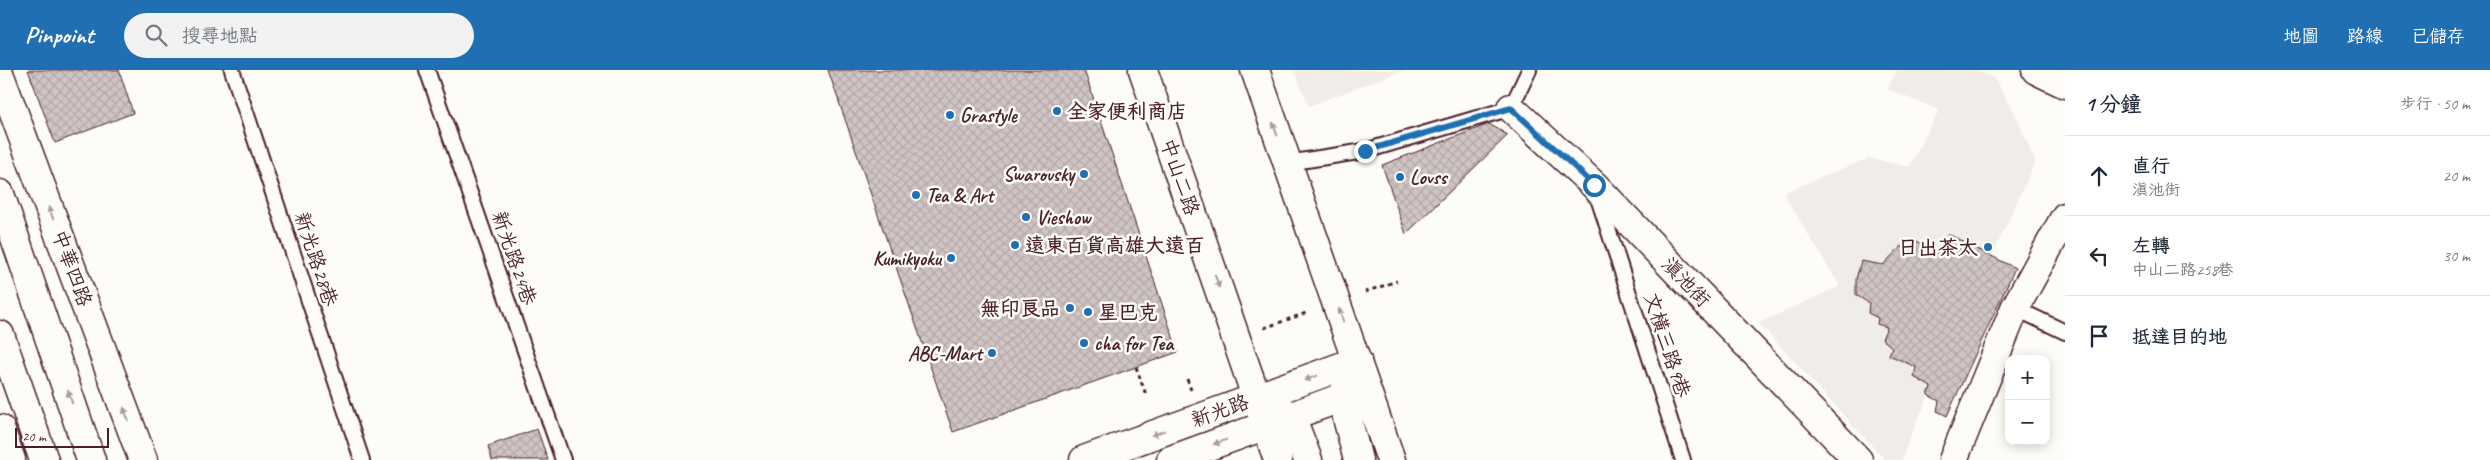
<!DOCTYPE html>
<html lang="zh-TW">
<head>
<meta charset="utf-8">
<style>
	:root { --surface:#fff; --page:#f2f2f3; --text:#1f2937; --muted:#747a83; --line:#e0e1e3; --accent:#1f6fb2 }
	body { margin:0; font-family:Caveat,"LXGW WenKai TC",sans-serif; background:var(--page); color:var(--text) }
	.controls { position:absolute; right:15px; bottom:15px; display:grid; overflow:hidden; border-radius:10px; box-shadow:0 2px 12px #0003 }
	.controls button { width:45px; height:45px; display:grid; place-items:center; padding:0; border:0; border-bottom:1px solid var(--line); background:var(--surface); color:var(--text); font:25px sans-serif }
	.scale { position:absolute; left:15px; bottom:12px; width:94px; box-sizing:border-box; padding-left:5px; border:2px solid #4a1f2b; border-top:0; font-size:14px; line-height:18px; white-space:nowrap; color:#4a1f2b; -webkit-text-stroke:4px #fdfcf7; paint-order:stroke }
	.stop { position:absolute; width:15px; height:15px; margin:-11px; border:4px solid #1f6fb2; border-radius:50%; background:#fff }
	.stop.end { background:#1f6fb2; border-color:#fff; box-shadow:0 1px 5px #0008 }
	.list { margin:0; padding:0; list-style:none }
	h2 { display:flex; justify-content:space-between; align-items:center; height:65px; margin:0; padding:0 20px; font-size:21px }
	h2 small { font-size:16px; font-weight:400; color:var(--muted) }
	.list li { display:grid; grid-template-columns:32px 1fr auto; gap:15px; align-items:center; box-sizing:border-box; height:80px; padding:0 20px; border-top:1px solid var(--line) }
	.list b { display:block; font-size:19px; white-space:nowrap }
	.list p { margin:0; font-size:16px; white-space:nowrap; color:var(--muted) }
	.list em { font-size:16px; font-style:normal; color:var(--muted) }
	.icon { flex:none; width:28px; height:28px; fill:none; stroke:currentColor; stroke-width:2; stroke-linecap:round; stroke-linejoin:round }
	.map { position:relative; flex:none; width:2065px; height:390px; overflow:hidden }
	header { display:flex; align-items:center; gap:30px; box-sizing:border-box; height:70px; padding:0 25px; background:var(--accent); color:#fff }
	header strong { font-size:24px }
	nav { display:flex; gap:28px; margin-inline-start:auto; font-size:18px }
	.search { width:350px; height:45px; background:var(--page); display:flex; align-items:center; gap:12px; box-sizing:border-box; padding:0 18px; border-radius:28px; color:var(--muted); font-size:19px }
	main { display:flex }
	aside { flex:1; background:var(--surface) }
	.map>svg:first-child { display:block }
	.built { fill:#f0ece8 }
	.building { fill:url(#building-cross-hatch); stroke:#4a1f2b }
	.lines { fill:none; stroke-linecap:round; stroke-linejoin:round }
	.lane-casing { stroke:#4a1f2b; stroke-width:18 }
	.street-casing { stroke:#4a1f2b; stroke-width:31 }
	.secondary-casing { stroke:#4a1f2b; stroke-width:31 }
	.primary-casing { stroke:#4a1f2b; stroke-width:31 }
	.path { stroke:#4a1f2b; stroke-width:3; stroke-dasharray:4 4; stroke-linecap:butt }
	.lane { stroke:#fdfcf7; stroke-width:14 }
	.street { stroke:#fdfcf7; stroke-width:28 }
	.secondary { stroke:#fdfcf7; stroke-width:28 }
	.primary { stroke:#fdfcf7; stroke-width:28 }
	.oneway { fill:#ac999b }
	.route { stroke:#1f6fb2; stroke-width:6 }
	.poi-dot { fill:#1f6fb2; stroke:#fdfcf7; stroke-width:2 }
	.labels { text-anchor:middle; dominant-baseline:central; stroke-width:5; stroke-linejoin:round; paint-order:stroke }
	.poi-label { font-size:20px; font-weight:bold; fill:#4a1f2b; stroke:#fdfcf7; text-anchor:start }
	.street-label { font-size:20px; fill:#4a1f2b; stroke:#fdfcf7 }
</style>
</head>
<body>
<header>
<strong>Pinpoint</strong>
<div class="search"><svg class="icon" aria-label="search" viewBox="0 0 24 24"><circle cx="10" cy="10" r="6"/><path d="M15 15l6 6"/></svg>搜尋地點</div>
<nav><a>地圖</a><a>路線</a><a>已儲存</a></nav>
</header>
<main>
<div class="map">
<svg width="2065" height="390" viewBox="0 0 2065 390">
	<defs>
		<pattern id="building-cross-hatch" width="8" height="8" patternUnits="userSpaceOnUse" patternTransform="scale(1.25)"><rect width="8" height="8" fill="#d0c5c4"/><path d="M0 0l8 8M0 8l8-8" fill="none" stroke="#b4a9a9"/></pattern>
	</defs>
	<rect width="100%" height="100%" fill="#fdfcf7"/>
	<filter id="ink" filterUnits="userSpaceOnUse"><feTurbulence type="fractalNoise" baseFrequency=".02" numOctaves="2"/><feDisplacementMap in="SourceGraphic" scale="10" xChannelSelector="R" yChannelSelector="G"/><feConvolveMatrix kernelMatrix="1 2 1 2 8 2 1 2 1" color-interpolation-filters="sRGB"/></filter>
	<g filter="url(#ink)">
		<path class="built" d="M1294 0H1404L1309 36Z
			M1897 0H1975L1994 8 2015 43 2035 92 1909 369 1902 390H1885L1759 253 1840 216 1783 123 1869 88 1909 97 1939 40 1887 19Z"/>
		<path class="building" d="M28 0H119L133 43 55 73Z
			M828 0H1084L1178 282 953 362Z
			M1489 54 1508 65 1406 164 1382 95Z
			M1948 164 2015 198 1947 346 1937 341 1939 331 1928 325 1931 317 1914 307 1916 297 1889 285 1892 277 1882 269 1887 257 1877 254 1878 248 1868 243 1869 233 1856 225V209L1861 191 1883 195 1900 177 1917 171 1937 183Z
			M537 359 548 390H492L488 376Z"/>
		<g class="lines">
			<g class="lane-casing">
				<path id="lane" d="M232 0 362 390
					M427 0 563 390
					M1287 93 1365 81 1511 38 1529 0
					M1598 128 1683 390
					M2015 238 2065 262"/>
			</g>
			<g class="street-casing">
				<path id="street" d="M1511 38 1594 115 1858 390
					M1084 390 1357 291
					M1953 390 2015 238 2065 147"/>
			</g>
			<g class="secondary-casing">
				<path id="secondary" d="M2036 0 2065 14
					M0 6 143 390
					M0 124 91 390
					M0 265 44 390
					M0 359 11 390
					M1171 390 1365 319"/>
			</g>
			<g class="primary-casing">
				<path id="primary" d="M1143 0 1278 390
					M1255 0 1391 390
					M1357 291 1342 328 1358 390
					M1255 328 1291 346 1308 390"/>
			</g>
			<path class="path" d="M1365 222 1397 211
				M1264 258 1309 242
				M1136 297 1146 325
				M1187 309 1191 320"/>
			<use href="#lane" class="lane"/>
			<use href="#street" class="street"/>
			<use href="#secondary" class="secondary"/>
			<use href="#primary" class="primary"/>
		</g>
		<defs><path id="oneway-solid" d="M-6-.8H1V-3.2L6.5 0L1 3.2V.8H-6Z" transform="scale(1.25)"/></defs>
		<g class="oneway">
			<use href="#oneway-solid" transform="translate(1275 59) rotate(-109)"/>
			<use href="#oneway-solid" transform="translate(51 143) rotate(-110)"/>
			<use href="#oneway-solid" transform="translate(1217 211) rotate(71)"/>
			<use href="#oneway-solid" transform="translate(1341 245) rotate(-109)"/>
			<use href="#oneway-solid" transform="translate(1311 308) rotate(160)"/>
			<use href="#oneway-solid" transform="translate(70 327) rotate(-109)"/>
			<use href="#oneway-solid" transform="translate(126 344) rotate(-110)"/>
			<use href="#oneway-solid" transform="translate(1158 363) rotate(160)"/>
			<use href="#oneway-solid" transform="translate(1220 372) rotate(160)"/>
		</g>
	</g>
	<g class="lines" filter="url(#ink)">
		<path class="route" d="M1365 81 1511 38 1594 115"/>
	</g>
	<g class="poi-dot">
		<circle cx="1057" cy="41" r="5"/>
		<circle cx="950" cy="45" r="5"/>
		<circle cx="1084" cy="104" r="5"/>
		<circle cx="1400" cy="107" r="5"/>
		<circle cx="916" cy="125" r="5"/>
		<circle cx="1026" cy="147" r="5"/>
		<circle cx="1015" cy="175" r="5"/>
		<circle cx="1988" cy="177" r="5"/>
		<circle cx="951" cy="188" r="5"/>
		<circle cx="1070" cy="238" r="5"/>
		<circle cx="1088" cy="242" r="5"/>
		<circle cx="1084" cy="273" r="5"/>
		<circle cx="992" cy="283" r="5"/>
	</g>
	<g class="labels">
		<g class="poi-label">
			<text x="1067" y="41">全家便利商店</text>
			<text x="960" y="45">Grastyle</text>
			<text x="1074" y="104" text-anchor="end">Swarovsky</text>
			<text x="1410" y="107">Lovss</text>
			<text x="926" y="125">Tea &amp; Art</text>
			<text x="1036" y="147">Vieshow</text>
			<text x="1025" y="175">遠東百貨高雄大遠百</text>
			<text x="1978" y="177" text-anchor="end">日出茶太</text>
			<text x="941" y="188" text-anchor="end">Kumikyoku</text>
			<text x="1060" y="238" text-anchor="end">無印良品</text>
			<text x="1098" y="242">星巴克</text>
			<text x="1094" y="273">cha for Tea</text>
			<text x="982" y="283" text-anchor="end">ABC-Mart</text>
		</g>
		<g class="street-label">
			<text transform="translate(1180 107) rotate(71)">中山二路</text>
			<text transform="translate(514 188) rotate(71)">新光路24巷</text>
			<text transform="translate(316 189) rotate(72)">新光路28巷</text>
			<text transform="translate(72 198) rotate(70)">中華四路</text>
			<text transform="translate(1686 212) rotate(46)">滇池街</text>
			<text transform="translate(1667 275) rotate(72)">文橫三路9巷</text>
			<text transform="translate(1220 341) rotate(-20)">新光路</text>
		</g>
	</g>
</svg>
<div class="controls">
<button>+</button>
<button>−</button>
</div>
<div class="scale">20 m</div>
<div class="stop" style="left:1594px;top:115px"></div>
<div class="stop end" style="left:1365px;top:81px"></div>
</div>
<aside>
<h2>1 分鐘<small>步行 · 50 m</small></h2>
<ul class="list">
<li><svg class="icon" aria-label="ahead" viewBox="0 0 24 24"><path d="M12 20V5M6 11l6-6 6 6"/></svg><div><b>直行</b><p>滇池街</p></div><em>20 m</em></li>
<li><svg class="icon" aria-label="left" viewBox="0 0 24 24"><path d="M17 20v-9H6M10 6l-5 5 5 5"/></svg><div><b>左轉</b><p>中山二路258巷</p></div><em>30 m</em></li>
<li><svg class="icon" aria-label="arrive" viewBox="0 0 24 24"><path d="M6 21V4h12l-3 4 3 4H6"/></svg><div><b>抵達目的地</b></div></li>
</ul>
</aside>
</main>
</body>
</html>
